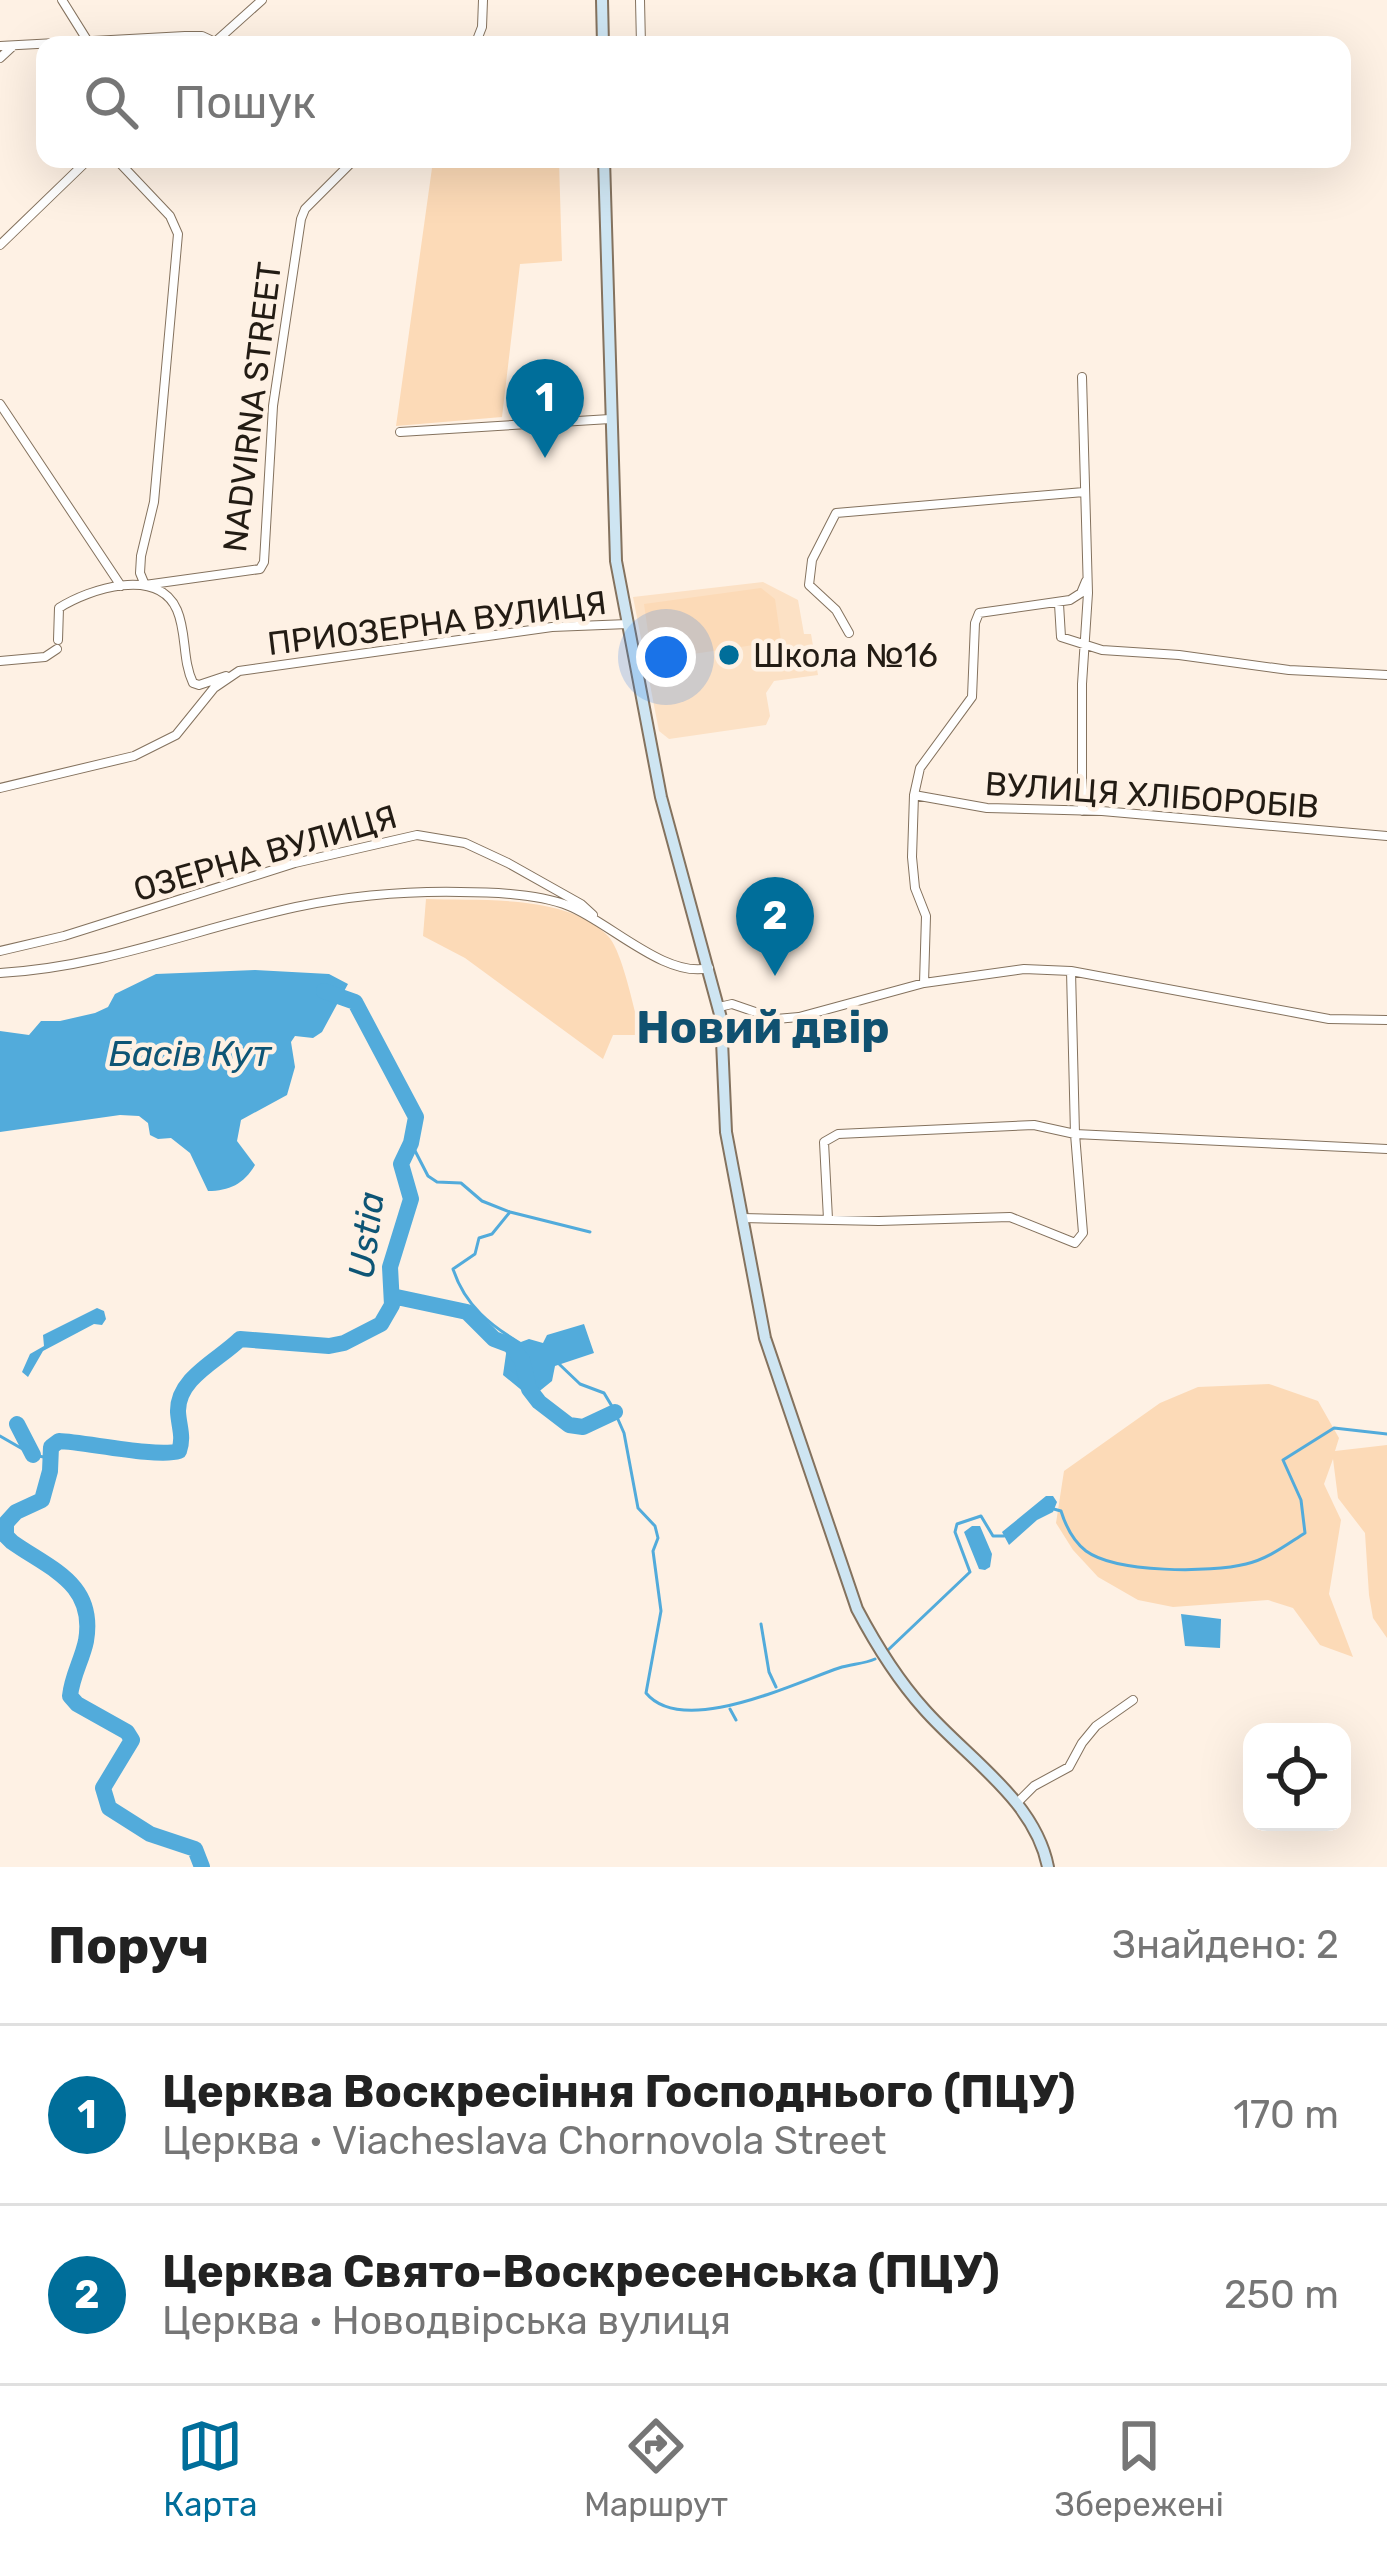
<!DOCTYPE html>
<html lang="uk">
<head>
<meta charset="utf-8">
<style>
	:root { --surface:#fff; --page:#f6f6f6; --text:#222; --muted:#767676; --line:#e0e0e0; --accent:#006e9a }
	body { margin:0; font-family:Rubik,sans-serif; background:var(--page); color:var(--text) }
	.controls { position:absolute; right:36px; bottom:36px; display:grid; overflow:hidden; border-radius:24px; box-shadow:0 12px 48px #0002 }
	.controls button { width:108px; height:108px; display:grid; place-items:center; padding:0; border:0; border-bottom:3px solid var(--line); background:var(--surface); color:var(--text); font:60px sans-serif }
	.you { position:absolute; left:666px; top:657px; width:42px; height:42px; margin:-30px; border:9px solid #fff; border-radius:50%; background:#1a73e8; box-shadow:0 0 0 18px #1a73e833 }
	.badge { display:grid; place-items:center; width:78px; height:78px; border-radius:50%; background:var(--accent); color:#fff; font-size:39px; font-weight:700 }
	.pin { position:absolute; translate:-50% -99px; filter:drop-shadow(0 3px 6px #0008) }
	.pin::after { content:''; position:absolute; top:63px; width:42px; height:36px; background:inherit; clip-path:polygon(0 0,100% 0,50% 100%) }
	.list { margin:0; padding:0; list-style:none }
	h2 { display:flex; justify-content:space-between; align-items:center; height:156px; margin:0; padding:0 48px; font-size:51px }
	h2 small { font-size:39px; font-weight:400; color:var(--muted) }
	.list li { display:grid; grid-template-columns:78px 1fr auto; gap:36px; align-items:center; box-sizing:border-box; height:180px; padding:0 48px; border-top:3px solid var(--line) }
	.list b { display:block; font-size:45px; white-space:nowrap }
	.list p { margin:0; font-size:39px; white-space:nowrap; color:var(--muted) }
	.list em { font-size:39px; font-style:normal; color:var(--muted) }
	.icon { flex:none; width:66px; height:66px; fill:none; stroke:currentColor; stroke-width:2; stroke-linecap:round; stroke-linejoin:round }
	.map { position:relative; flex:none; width:1387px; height:1867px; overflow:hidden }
	.search { position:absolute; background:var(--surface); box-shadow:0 12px 48px #0002; left:36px; right:36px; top:36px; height:132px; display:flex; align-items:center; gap:30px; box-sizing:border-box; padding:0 42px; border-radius:24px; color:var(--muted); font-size:45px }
	.sheet { height:516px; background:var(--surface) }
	nav { display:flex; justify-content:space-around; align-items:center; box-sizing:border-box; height:168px; border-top:3px solid var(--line); background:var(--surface); font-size:33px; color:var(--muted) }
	nav a { display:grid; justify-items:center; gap:6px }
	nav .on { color:var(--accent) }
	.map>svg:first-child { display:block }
	.built { fill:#fce1c5 }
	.green { fill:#fcdab7 }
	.water { fill:#52abdb }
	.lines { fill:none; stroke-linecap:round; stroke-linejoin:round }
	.stream { stroke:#52abdb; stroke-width:3 }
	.river { stroke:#52abdb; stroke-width:16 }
	.minor-casing { stroke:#84725e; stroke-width:10 }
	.secondary-casing { stroke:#84725e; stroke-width:14 }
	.minor { stroke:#fff; stroke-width:8 }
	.secondary { stroke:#cee5f2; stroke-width:10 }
	.poi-dot { fill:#006e9a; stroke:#fef1e4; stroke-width:4.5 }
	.labels { text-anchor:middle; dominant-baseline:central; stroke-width:9; stroke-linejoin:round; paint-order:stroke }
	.street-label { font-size:33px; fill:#231c14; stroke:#fef1e4 }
	.poi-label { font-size:33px; fill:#231c14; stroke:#fef1e4; text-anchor:start }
	.water-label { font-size:36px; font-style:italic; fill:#0e5575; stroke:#fef1e4 }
	.district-label { font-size:45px; font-weight:bold; fill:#105170; stroke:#fef1e4 }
</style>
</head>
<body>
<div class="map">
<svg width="1387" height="1867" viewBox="0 0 1387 1867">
	<rect width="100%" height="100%" fill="#fef1e4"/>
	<path class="built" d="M763 582 798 600 804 634H811L818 675 774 681 766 693 770 716 766 725 669 739 659 731 633 597Z"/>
	<path class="green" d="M559 161 562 261 520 264 502 417 396 426 432 168Z
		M761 588 775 599 781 641 652 660 644 604Z
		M426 899C480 901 568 894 608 936 623 952 634 1011 641 1035H613L603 1059 465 958 423 936Z
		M1269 1384 1318 1401 1339 1438 1335 1451 1387 1445V1638L1373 1618 1369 1595 1365 1533 1338 1498 1333 1459 1324 1484 1341 1520 1329 1594 1353 1657 1320 1645 1293 1608 1268 1600 1173 1607 1138 1600 1098 1577 1073 1550 1056 1523 1064 1471 1160 1403 1198 1387Z"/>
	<path class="water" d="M255 970 329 974 348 984 322 1032 313 1038 295 1036 291 1042 295 1067 287 1095 241 1120 237 1141 255 1165C244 1184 229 1191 208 1191L190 1153 171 1138 158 1139 150 1135 148 1123 139 1116 120 1115 0 1132V1031L29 1035 41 1021H60L95 1013 108 1007 115 994 156 974Z
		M97 1308 104 1311 106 1319 102 1325 94 1324 43 1351 28 1377 22 1372 30 1354 44 1346 43 1335Z
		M584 1324 594 1353 555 1366 552 1381 531 1398 503 1375 507 1347 529 1339 543 1343 547 1335Z
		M1046 1496H1053L1057 1502 1053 1512 1037 1520 1009 1545 1002 1532Z
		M972 1526H980L992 1554 990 1567 985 1570 979 1569 964 1532Z
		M1181 1614 1221 1619 1220 1648 1185 1646Z"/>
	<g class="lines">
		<path class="stream" d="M411 1143 428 1176 437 1182 461 1183 482 1201 510 1212 590 1232
			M510 1212 492 1234 479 1238 475 1254 453 1269C465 1306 491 1326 523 1345
			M558 1363 580 1384 604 1393 613 1408 624 1433 638 1508 655 1526 658 1538 653 1551 661 1611 646 1693C683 1738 794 1683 839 1668 851 1664 864 1664 875 1659
			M0 1436 33 1455 49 1458
			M1050 1508 1061 1511C1066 1527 1073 1541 1086 1551 1116 1573 1211 1573 1246 1564 1268 1559 1286 1545 1305 1533L1301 1500 1283 1460 1334 1428 1387 1434
			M0 1540 6 1536
			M761 1624 769 1672 776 1687
			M888 1650 970 1572 955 1532 957 1524 981 1516 993 1536H1004
			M730 1709 736 1720"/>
		<path class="river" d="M392 1296 467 1312 494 1339 510 1345 522 1360 529 1389 539 1402 569 1425 583 1427 615 1412
			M17 1424 33 1455
			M202 1867 195 1849 150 1834 109 1808 103 1788 132 1740 127 1732 77 1704 70 1696C72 1676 82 1660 86 1641 96 1583 50 1569 12 1542L6 1536V1523L16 1512 42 1500 50 1471 51 1447 59 1441C85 1442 158 1458 179 1451 184 1437 179 1427 178 1412 177 1378 219 1360 240 1339L329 1346 344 1343 381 1324 392 1305 390 1267 411 1199 401 1164 411 1143 416 1117 355 1002 324 991"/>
		<g class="minor-casing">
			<path id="minor" d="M62 0 87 40
				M640 0 641 45
				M214 43 262 0
				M475 45 482 27 483 0
				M0 46 185 36H202L215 42
				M0 58 13 46
				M116 159 170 216 178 234 154 502 141 556 140 573 145 585 260 569 264 562 273 406 301 219 305 209 355 159
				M0 245 89 159
				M1082 377 1088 593 1082 684V811
				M0 404 121 586
				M400 432 610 419
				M1059 604 1061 637 1102 650 1179 655 1289 670 1387 675
				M849 633 836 610 809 585 812 560 836 513 1084 492
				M58 640 59 608C89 589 158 566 177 610 187 633 182 660 193 683L199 685 226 676
				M0 661 45 657 57 649
				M0 788 134 756 176 735 214 688 239 671 552 627 628 624
				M914 795 987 808 1102 811 1387 836
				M0 951 64 936 295 863 417 835 465 843 508 863 581 904 593 915
				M0 973C105 967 195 929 296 907 350 896 405 891 460 892 493 892 539 894 569 906 609 922 666 979 709 968
				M924 983 926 916 915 888 912 857 914 795 920 768 972 697 975 623 979 613 1070 600 1081 593 1086 581
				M719 1007 732 1004 776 1019 799 1017 924 983 1024 969 1071 971 1329 1019 1387 1020
				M742 1218 879 1221 1010 1217 1075 1243 1083 1233 1075 1134 1387 1149
				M828 1219 824 1142 838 1134 1034 1125 1075 1134 1071 971
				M1017 1803 1034 1786 1069 1767 1082 1743 1096 1726 1133 1700"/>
		</g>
		<g class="secondary-casing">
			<path id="secondary" d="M602 0 603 45
				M604 159 616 561 661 797 721 1018 726 1132 765 1338 857 1609C876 1645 897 1679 924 1709 967 1758 1035 1800 1048 1867"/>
		</g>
		<use href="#minor" class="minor"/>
		<use href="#secondary" class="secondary"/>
	</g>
	<circle class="poi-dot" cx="729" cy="655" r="12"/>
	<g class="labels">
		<g class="street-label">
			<text transform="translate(252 407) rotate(-83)">NADVIRNA STREET</text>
			<text transform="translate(437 623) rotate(-7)">ПРИОЗЕРНА ВУЛИЦЯ</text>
			<text transform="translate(1152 795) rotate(4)">ВУЛИЦЯ ХЛІБОРОБІВ</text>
			<text transform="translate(265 853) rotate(-16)">ОЗЕРНА ВУЛИЦЯ</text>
		</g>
		<g class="poi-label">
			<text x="753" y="655">Школа №16</text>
		</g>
		<g class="water-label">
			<text x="190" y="1053">Басів Кут</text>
			<text transform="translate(366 1235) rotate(-83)">Ustia</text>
		</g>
		<g class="district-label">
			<text x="763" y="1027">Новий двір</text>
		</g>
	</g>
</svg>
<div class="controls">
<button><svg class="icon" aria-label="locate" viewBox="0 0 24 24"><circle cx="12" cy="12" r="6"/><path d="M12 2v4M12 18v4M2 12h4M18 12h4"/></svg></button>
</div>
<div class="you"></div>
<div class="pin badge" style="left:545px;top:458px">1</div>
<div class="pin badge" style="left:775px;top:976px">2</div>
<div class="search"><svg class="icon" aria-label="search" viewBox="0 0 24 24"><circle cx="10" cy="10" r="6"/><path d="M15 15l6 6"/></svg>Пошук</div>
</div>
<section class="sheet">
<h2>Поруч<small>Знайдено: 2</small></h2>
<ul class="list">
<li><span class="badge">1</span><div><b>Церква Воскресіння Господнього (ПЦУ)</b><p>Церква · Viacheslava Chornovola Street</p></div><em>170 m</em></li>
<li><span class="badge">2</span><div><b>Церква Свято-Воскресенська (ПЦУ)</b><p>Церква · Новодвірська вулиця</p></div><em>250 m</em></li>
</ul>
</section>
<nav>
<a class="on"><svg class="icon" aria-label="map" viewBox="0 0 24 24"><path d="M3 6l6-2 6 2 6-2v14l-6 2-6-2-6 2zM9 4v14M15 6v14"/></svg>Карта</a>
<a><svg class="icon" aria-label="directions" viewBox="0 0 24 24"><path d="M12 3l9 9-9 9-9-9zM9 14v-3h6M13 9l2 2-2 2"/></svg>Маршрут</a>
<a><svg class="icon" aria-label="saved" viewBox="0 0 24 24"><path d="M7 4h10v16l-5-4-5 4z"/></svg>Збережені</a>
</nav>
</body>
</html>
